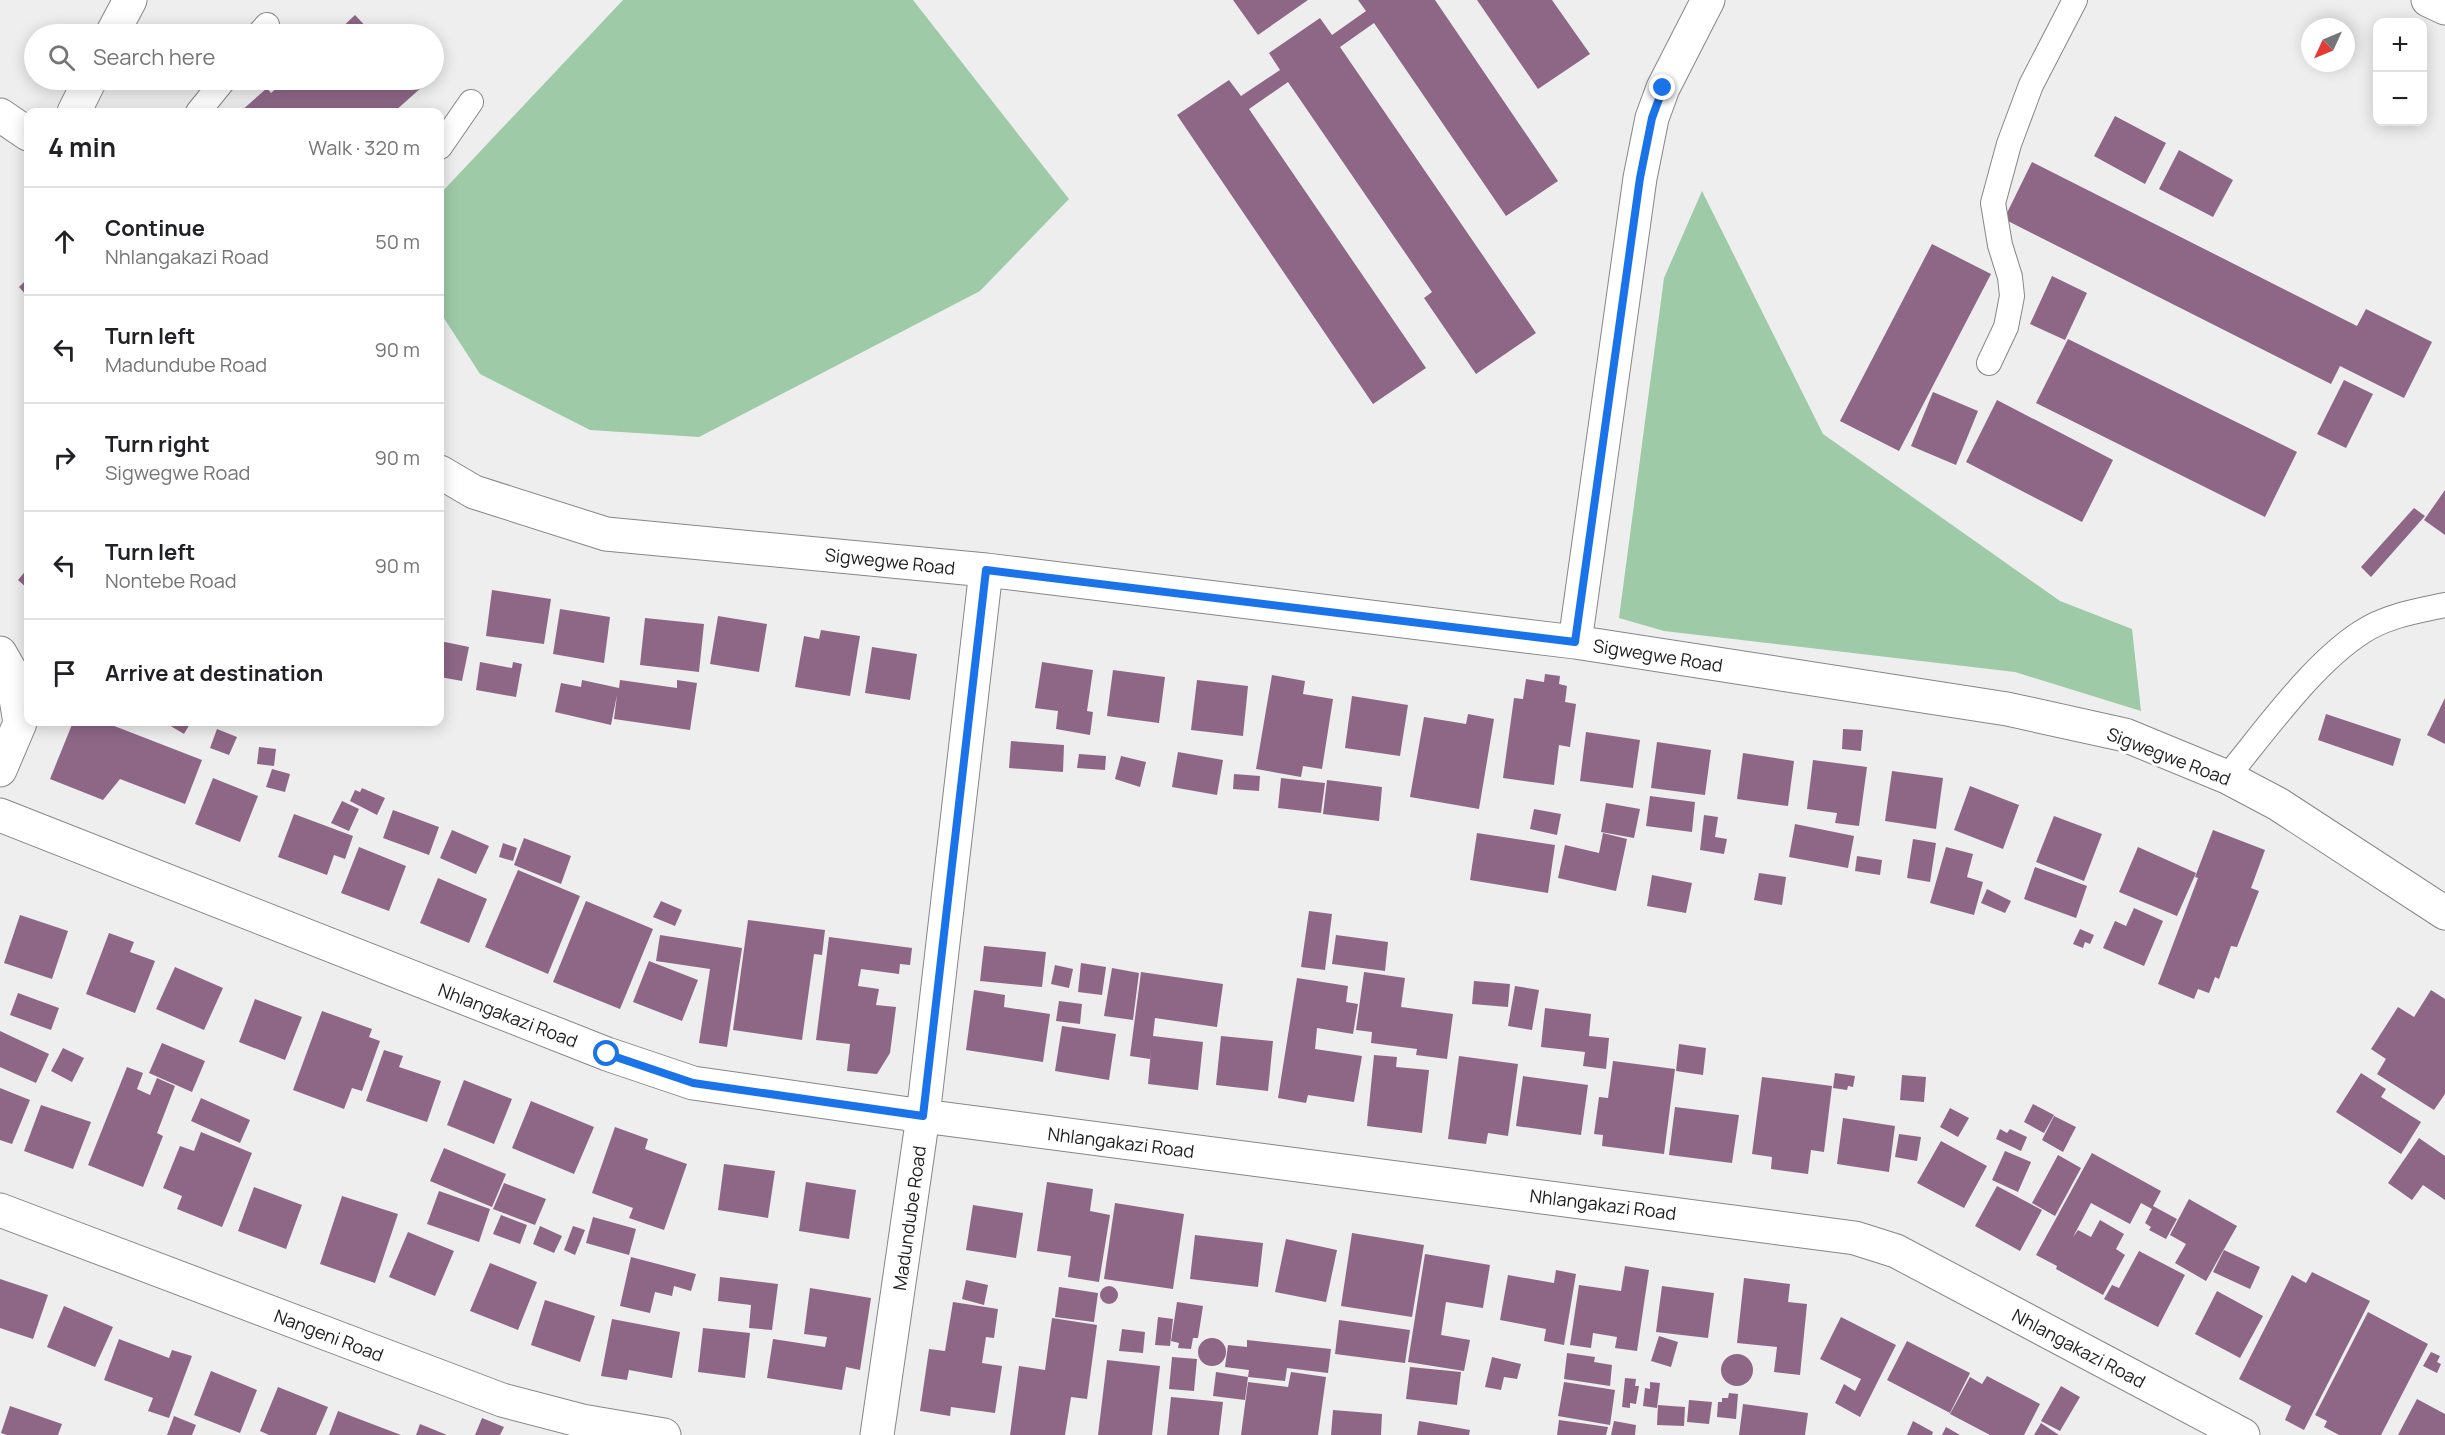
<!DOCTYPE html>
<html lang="en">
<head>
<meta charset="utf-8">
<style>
	:root { --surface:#fff; --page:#f2f2f2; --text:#202124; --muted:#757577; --line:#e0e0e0 }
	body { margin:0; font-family:Manrope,sans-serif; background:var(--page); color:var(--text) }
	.controls { position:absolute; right:18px; top:18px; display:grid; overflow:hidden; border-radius:12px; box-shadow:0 3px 15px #0003 }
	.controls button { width:54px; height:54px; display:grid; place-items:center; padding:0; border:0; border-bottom:2px solid var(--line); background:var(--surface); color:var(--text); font:30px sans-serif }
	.compass { position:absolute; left:2301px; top:18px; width:54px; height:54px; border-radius:50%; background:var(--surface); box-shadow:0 3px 15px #0003; rotate:226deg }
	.stop { position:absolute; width:18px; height:18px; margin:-14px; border:4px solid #1a73e8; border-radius:50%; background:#fff }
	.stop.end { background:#1a73e8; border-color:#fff; box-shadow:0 2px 6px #0008 }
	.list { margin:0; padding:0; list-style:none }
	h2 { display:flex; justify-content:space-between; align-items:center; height:78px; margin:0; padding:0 24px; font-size:26px }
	h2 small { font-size:20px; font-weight:400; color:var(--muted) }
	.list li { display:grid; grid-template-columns:39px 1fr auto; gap:18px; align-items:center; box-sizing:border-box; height:108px; padding:0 24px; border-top:2px solid var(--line) }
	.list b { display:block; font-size:22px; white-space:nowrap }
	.list p { margin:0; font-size:20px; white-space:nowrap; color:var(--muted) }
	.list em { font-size:20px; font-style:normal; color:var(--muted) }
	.icon { flex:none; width:33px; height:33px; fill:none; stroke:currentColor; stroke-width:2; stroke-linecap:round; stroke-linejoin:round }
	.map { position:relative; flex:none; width:2445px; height:1435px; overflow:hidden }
	.search { position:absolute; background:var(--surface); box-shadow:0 3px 15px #0003; left:24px; top:24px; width:420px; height:66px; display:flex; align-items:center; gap:15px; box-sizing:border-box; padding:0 21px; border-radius:33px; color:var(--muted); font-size:22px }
	.panel { position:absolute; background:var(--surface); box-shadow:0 3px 15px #0003; left:24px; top:108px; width:420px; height:618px; border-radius:12px }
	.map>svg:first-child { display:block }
	.green { fill:#9ecaa7 }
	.building { fill:#8e6787 }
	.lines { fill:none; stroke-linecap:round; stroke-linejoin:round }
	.service-casing { stroke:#858687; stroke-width:26 }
	.minor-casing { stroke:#858687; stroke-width:35 }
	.service { stroke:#fff; stroke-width:24 }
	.minor { stroke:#fff; stroke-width:33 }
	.route { stroke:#1a73e8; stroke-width:8 }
	.labels { text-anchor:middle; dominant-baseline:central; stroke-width:6; stroke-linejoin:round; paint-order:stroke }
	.street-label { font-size:18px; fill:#1d1d1d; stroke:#fff }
</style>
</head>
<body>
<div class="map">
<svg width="2445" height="1435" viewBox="0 0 2445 1435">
	<rect width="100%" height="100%" fill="#eeeeef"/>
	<path class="green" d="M623 0H913L1069 199 980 291 699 437 590 430 480 374 440 312V194Z
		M1702 191 1823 434 2060 601 2132 629 2141 711 2015 672 1664 631 1619 618 1664 278Z"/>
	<path class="building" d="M1233 0H1308L1258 35Z
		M1358 0H1435L1558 181 1506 216 1374 23 1340 47 1536 333 1476 374 1424 298 1432 292 1288 82 1249 109 1426 368 1373 404 1177 115 1229 80 1241 96 1280 70 1269 53 1320 18 1332 35 1366 11Z
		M1477 0H1552L1590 54 1538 89Z
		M355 15 373 34H335Z
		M286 80H415L422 87 394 112H240L267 88 271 93Z
		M2115 116 2166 143 2145 184 2094 156Z
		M2179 150 2233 180 2213 217 2159 189Z
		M2032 162 2357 326 2366 309 2432 342 2404 398 2340 366 2331 384 2004 219Z
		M1932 244 1991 274 1899 451 1840 421Z
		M2052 276 2087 293 2065 340 2030 324Z
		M28 278V297L19 287Z
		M2068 339 2297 452 2265 517 2036 403Z
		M2344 380 2373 394 2346 448 2317 434Z
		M1933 392 1978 411 1956 465 1911 446Z
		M1997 400 2113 460 2082 522 1966 462Z
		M2445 490V535L2424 520Z
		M2414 508 2425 516 2371 577 2361 567Z
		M28 568V589L18 580Z
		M492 590 551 599 544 644 486 636Z
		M560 609 610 617 604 663 553 654Z
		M718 616 767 624 759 672 710 664Z
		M645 618 704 624 699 672 640 665Z
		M821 630 860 636 850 696 795 687 804 636 819 639Z
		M440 641 469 647 462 681 440 677Z
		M872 647 917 654 910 700 865 693Z
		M480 662 512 668 513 662 522 664 516 697 476 690Z
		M1042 662 1093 670 1087 711 1093 712 1090 735 1056 729 1058 711 1035 708Z
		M1113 670 1165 677 1159 723 1107 716Z
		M1545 674 1560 676 1559 684 1567 686 1565 702 1576 704 1570 747 1559 745 1554 785 1503 778 1514 698 1523 699 1526 679 1544 682Z
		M1272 675 1305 681 1303 694 1333 699 1322 769 1303 766 1301 777 1256 769Z
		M582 680 619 688 620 680 677 688V680L697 683 690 730 614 719 617 695 611 725 555 712 561 683 581 687Z
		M1197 680 1248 686 1243 736 1191 730Z
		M1352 696 1408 705 1400 756 1345 748Z
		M2445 698V744L2427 735Z
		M1468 714 1494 719 1479 809 1410 797 1424 717 1466 724Z
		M2326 714 2401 739 2393 766 2318 740Z
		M73 722H104L202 760 185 804 120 779 103 800 50 779Z
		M164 722H191L184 734Z
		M217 729 237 737 229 755 210 748Z
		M1843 729 1863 730 1861 751 1842 749Z
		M1586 732 1640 740 1633 788 1580 781Z
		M1011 741 1064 745 1063 772 1009 768Z
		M1657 742 1711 750 1705 795 1651 788Z
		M259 747 276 749 274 766 257 764Z
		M1178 752 1223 760 1217 795 1172 787Z
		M1743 753 1794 761 1788 806 1737 799Z
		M1079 754 1106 756 1105 770 1077 768Z
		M1121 756 1146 762 1140 787 1115 779Z
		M1813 760 1867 767 1859 826 1835 823 1837 813 1807 809Z
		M272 769 290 774 285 792 266 787Z
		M1892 771 1943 778 1936 829 1885 821Z
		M1234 774 1260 776 1259 791 1233 789Z
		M213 778 258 796 240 842 195 824Z
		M1281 778 1325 783 1321 813 1278 808Z
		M1327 780 1382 787 1379 821 1323 814Z
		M1970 786 2019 805 2003 849 1954 830Z
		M362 788 385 798 377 815 350 801 355 790 360 792Z
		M1650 796 1695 802 1692 832 1646 826Z
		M342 801 359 809 349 831 331 823Z
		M1606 803 1640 809 1634 838 1601 832Z
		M1534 809 1561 814 1557 835 1530 829Z
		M393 810 439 827 429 855 383 838Z
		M294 814 353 836 345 859 334 855 327 875 278 857Z
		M1704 815 1718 817 1715 837 1727 839 1724 854 1700 850Z
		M2054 816 2102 834 2084 881 2036 862Z
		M1795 824 1854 836 1848 868 1789 857Z
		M452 830 489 846 476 874 440 858Z
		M2213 830 2265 850 2251 888 2259 891 2237 947 2231 946 2219 979 2215 977 2209 993 2198 989 2194 999 2158 984 2198 878 2195 877Z
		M1477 833 1555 845 1548 893 1470 880Z
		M1603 833 1627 839 1616 891 1558 878 1565 845 1599 853Z
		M524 838 571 856 561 884 514 865Z
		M1913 839 1936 843 1930 882 1907 878Z
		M503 843 517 848 513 861 499 857Z
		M359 847 406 866 389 911 341 893Z
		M1946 847 1973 854 1967 877 1983 882 1974 915 1930 903Z
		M2138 847 2196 873 2177 916 2119 892Z
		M1857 856 1882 860 1880 875 1855 871Z
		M2035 867 2087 886 2076 918 2024 899Z
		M518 870 580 896 548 974 485 947Z
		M1759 873 1786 877 1782 905 1754 900Z
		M1652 875 1692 883 1686 913 1647 906Z
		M438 878 487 899 469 943 420 923Z
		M1987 889 2011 901 2005 913 1981 903Z
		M586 901 653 929 620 1009 553 982Z
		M661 901 682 910 675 926 653 917Z
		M2134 908 2163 921 2144 966 2103 948 2115 921 2126 926Z
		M1309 911 1332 914 1325 970 1301 967Z
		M20 915 68 931 52 979 4 963Z
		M748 920 825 930 822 955 814 954 802 1040 733 1030Z
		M2080 929 2094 935 2090 944 2085 942 2083 948 2073 944Z
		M109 933 134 942 130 952 155 961 135 1013 86 994Z
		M660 935 742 948 727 1047 699 1043 710 969 656 961Z
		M1336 935 1388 942 1385 971 1332 964Z
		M829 937 912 948 910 965 900 964 899 974 861 969 858 986 879 989 876 1005 896 1007 890 1053 877 1074 847 1071 850 1044 816 1040Z
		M984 946 1046 952 1042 987 980 981Z
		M649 961 698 980 682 1021 633 1002Z
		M1081 963 1106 967 1102 995 1078 992Z
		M1055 965 1073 969 1069 988 1051 984Z
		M175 967 223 988 204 1030 156 1009Z
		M1112 968 1139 973 1133 1020 1104 1016Z
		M1141 972 1223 984 1217 1027 1155 1018 1153 1036 1203 1042 1198 1090 1148 1084 1151 1050 1150 1059 1130 1056Z
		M1364 972 1405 978 1401 1007 1453 1014 1447 1059 1416 1055 1417 1049 1371 1043 1372 1032 1356 1030Z
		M1297 978 1348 986 1346 1002 1358 1004 1353 1034 1317 1028 1315 1049 1362 1056 1354 1102 1308 1095 1306 1103 1278 1098Z
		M1474 981 1510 984 1508 1007 1472 1004Z
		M1515 986 1539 990 1532 1030 1508 1026Z
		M974 990 1005 995 1004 1007 1050 1014 1043 1062 966 1050Z
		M2431 990 2445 999V1094L2434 1110 2377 1074 2386 1059 2371 1049 2398 1007 2414 1017Z
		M18 993 59 1008 51 1030 10 1015Z
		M255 999 302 1017 285 1060 239 1042Z
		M1059 1001 1082 1004 1080 1024 1056 1021Z
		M1545 1008 1591 1014 1589 1036 1609 1038 1606 1069 1583 1066 1585 1052 1541 1047Z
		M322 1011 372 1029 369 1037 380 1041 362 1091 352 1088 344 1109 293 1090Z
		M1062 1026 1116 1034 1109 1080 1055 1071Z
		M0 1031 49 1054 36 1083 0 1067Z
		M1221 1036 1273 1041 1268 1091 1216 1085Z
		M162 1043 205 1061 192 1092 149 1073Z
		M1679 1044 1706 1048 1703 1075 1676 1071Z
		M63 1048 84 1058 72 1082 51 1071Z
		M384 1050 403 1056 399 1067 441 1081 427 1122 366 1101Z
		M1374 1055 1397 1057 1396 1067 1429 1070 1422 1133 1367 1126Z
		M1459 1056 1518 1064 1508 1136 1488 1133 1486 1144 1448 1139Z
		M1613 1061 1675 1069 1664 1154 1602 1146 1603 1135 1594 1134 1599 1097 1608 1098Z
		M127 1067 143 1073 137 1089 150 1095 157 1078 175 1086 157 1133 163 1136 143 1187 88 1165Z
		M1835 1073 1855 1076 1853 1087 1848 1086 1847 1090 1833 1088Z
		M2361 1073 2386 1089 2381 1097 2421 1122 2401 1154 2336 1112Z
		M1902 1075 1926 1077 1924 1102 1900 1100Z
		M1523 1076 1588 1085 1581 1135 1516 1126Z
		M1762 1077 1832 1086 1824 1152 1811 1150 1808 1174 1771 1169 1772 1157 1752 1154Z
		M464 1080 512 1099 494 1144 447 1125Z
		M0 1088 30 1100 12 1144 0 1140Z
		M201 1098 250 1120 240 1143 191 1121Z
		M531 1101 594 1127 574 1174 512 1148Z
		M2033 1104 2054 1115 2044 1133 2024 1122Z
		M41 1105 91 1122 73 1169 24 1151Z
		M1675 1107 1739 1115 1732 1163 1669 1155Z
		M1950 1108 1969 1118 1958 1137 1940 1127Z
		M2054 1116 2076 1127 2063 1152 2042 1140Z
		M1843 1118 1895 1126 1889 1172 1837 1164Z
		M615 1127 648 1139 645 1149 687 1164 664 1230 629 1218 633 1208 592 1193Z
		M2000 1129 2007 1133 2010 1129 2027 1137 2021 1151 1996 1139Z
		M201 1132 252 1153 222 1227 177 1209 182 1196 163 1188 180 1146 194 1151Z
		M1899 1134 1921 1137 1917 1161 1895 1157Z
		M2419 1138 2445 1156V1200L2423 1185 2412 1200 2388 1183Z
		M1941 1141 1987 1166 1964 1208 1917 1183Z
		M444 1148 506 1174 492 1207 430 1181Z
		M2005 1151 2031 1162 2018 1192 1992 1180Z
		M2092 1153 2161 1191 2153 1206 2177 1219 2166 1239 2149 1230 2151 1227 2145 1223 2152 1209 2141 1203 2130 1224 2091 1203 2073 1237 2078 1230 2091 1237 2100 1220 2124 1234 2116 1249 2125 1255 2103 1295 2056 1269 2057 1266 2036 1255Z
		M2058 1155 2081 1168 2055 1216 2032 1203Z
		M724 1164 775 1171 768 1218 718 1210Z
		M806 1182 856 1190 849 1239 799 1231Z
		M1047 1182 1093 1189 1090 1211 1110 1215 1099 1282 1068 1277 1071 1256 1037 1251Z
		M504 1183 546 1199 535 1225 493 1209Z
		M1997 1186 2042 1210 2020 1251 1975 1226Z
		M254 1187 302 1205 286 1249 238 1231Z
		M439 1191 490 1209 479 1242 427 1224Z
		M342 1196 398 1214 375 1283 320 1264Z
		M2189 1199 2237 1226 2206 1281 2175 1263 2186 1244 2170 1235Z
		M1115 1203 1184 1214 1173 1289 1104 1279Z
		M973 1205 1023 1213 1016 1258 966 1250Z
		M501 1215 527 1225 520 1244 493 1234Z
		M593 1217 636 1229 629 1255 586 1243Z
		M540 1226 562 1236 554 1253 533 1244Z
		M573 1226 585 1230 575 1255 564 1250Z
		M408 1232 454 1251 435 1296 389 1277Z
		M1352 1233 1424 1245 1412 1317 1341 1306Z
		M1195 1235 1263 1243 1258 1287 1190 1279Z
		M1286 1239 1337 1250 1326 1302 1275 1292Z
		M2224 1250 2260 1267 2250 1289 2213 1272Z
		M2139 1251 2185 1275 2158 1327 2104 1299 2112 1285 2119 1288Z
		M1425 1254 1490 1265 1483 1308 1446 1302 1441 1335 1470 1340 1464 1371 1408 1362Z
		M631 1257 696 1274 691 1291 674 1286 672 1296 655 1292 650 1313 620 1306Z
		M490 1263 537 1282 518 1330 470 1311Z
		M1625 1266 1649 1270 1637 1351 1615 1348 1617 1337 1593 1333 1591 1348 1570 1345 1579 1285 1621 1291Z
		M1556 1270 1576 1274 1564 1345 1544 1341 1546 1329 1500 1320 1508 1275 1554 1283Z
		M2312 1272 2370 1301 2304 1430 2285 1420 2291 1406 2239 1379 2292 1275 2306 1283Z
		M720 1277 778 1284 772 1330 749 1328 751 1305 718 1301Z
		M1744 1278 1790 1284 1788 1302 1807 1304 1800 1375 1774 1372 1777 1347 1737 1343Z
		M0 1279 48 1295 33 1339 0 1328Z
		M966 1280 988 1285 984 1305 962 1299Z
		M1662 1286 1714 1293 1708 1338 1656 1332Z
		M1100 1295a9 9 0 1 1 18 0a9 9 0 1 1-18 0Z
		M1059 1287 1098 1293 1094 1322 1055 1317Z
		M810 1288 871 1298 860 1370 846 1367 842 1390 767 1378 773 1339 825 1347 827 1337 804 1334Z
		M2217 1291 2263 1316 2240 1358 2195 1334Z
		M545 1300 595 1316 580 1362 531 1345Z
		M953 1302 998 1309 994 1338 986 1337 982 1363 1002 1366 995 1413 951 1407 950 1416 920 1411 929 1349 945 1351Z
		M1177 1302 1203 1306 1198 1338H1193L1191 1349 1178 1348 1179 1343 1171 1341Z
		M64 1306 113 1327 95 1367 47 1347Z
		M2368 1312 2428 1344 2381 1435H2339L2324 1427 2327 1421 2315 1415Z
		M1158 1317 1173 1319 1170 1346 1155 1345Z
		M1841 1317 1896 1345 1860 1417 1835 1403 1844 1384 1855 1391 1861 1379 1820 1359Z
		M1052 1318 1097 1325 1087 1399 1071 1397 1065 1435H1010L1019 1366 1045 1370Z
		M612 1319 680 1332 672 1378 629 1370 627 1380 601 1376Z
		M1339 1320 1410 1330 1405 1363 1335 1354Z
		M703 1328 750 1333 745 1378 698 1372Z
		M1122 1329 1145 1332 1143 1353 1119 1351Z
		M1659 1336 1678 1342 1671 1367 1651 1361Z
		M1198 1352a14 14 0 1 1 28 0a14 14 0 1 1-28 0Z
		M119 1339 169 1358 172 1350 192 1356 169 1418 148 1411 153 1398 104 1380Z
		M1247 1340 1331 1349 1328 1373 1287 1368 1285 1381 1248 1377 1249 1370 1225 1367 1228 1345 1247 1347Z
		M1907 1341 1970 1373 1950 1413 1887 1380Z
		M2431 1352 2440 1356 2437 1362 2441 1364 2437 1373 2423 1366Z
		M1567 1353 1595 1357 1594 1362 1612 1365 1610 1386 1564 1379Z
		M1721 1370a16 16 0 1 1 32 0a16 16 0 1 1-32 0Z
		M1172 1357 1197 1359 1194 1391 1169 1389Z
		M1492 1357 1521 1364 1517 1379 1504 1377 1501 1390 1485 1387Z
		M1107 1360 1160 1366 1152 1435H1098Z
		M1410 1367 1461 1372 1457 1405 1406 1399Z
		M211 1371 257 1390 240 1433 194 1415Z
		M1216 1372 1248 1377 1245 1400 1213 1396Z
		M1291 1372 1326 1377 1318 1435H1241L1248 1382 1288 1387Z
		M1987 1376 2040 1404 2024 1435H1990L1950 1414 1970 1377 1982 1384Z
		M1625 1378 1636 1379 1635 1386H1639L1636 1404 1630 1403V1408L1622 1407Z
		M1564 1382 1615 1390 1610 1425 1558 1416Z
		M1650 1382 1660 1383 1657 1408 1643 1406 1645 1388 1650 1389Z
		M2061 1386 2080 1397 2060 1431 2041 1421Z
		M278 1387 328 1407 316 1435H269L260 1431Z
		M1729 1393 1738 1394 1736 1419 1717 1417 1718 1402H1722V1398H1728Z
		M1171 1397 1223 1402 1219 1435H1167Z
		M2417 1399 2445 1414V1435H2398Z
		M1689 1400 1712 1402 1709 1424 1687 1422Z
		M1743 1404 1808 1413 1805 1435H1739Z
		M1658 1405 1685 1407 1684 1426 1657 1425Z
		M10 1406 62 1424 58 1435H7L1 1433Z
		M1333 1410 1382 1414 1381 1435H1331Z
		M338 1411 401 1435H329Z
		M174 1416 196 1425 192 1435H167Z
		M482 1418 504 1427 500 1435H475Z
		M1559 1420 1608 1427 1606 1435H1557Z
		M1419 1421 1470 1430 1469 1435H1417Z
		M1614 1421 1636 1425 1635 1435H1611Z
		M1913 1421 1933 1432 1932 1435H1907Z
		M2041 1423 2059 1435H2034Z
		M420 1424 447 1435H416Z
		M1946 1427 1960 1435H1942Z"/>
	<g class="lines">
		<g class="service-casing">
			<path id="service" d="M259 34 267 25
				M198 112 224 80
				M440 147 471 102
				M1989 363 2006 327 2012 296 2010 277 2000 245 1993 203 2009 144 2031 85 2075 0
				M2227 777C2265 731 2313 663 2362 632 2386 616 2417 611 2445 605"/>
		</g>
		<g class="minor-casing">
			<path id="minor" d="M2428 0 2445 8
				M112 34 130 0
				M74 112 90 80
				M0 115 28 134
				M440 472 474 492 606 534 986 570 1575 642 2007 709 2125 735 2227 777 2278 804 2445 913
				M1575 642 1640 178 1652 118 1663 88 1708 0
				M0 653 12 674 20 723 0 770
				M0 815 607 1054 693 1083 923 1116 1855 1238 1896 1251 2243 1435
				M0 1210 502 1400 582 1421 664 1435
				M877 1435 923 1116 986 570"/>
		</g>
		<use href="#service" class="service"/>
		<use href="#minor" class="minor"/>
	</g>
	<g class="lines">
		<path class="route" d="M607 1054 693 1083 923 1116 986 570 1575 642 1640 178 1652 118 1663 88"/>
	</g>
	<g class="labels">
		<g class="street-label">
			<text transform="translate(890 561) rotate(6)">Sigwegwe Road</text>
			<text transform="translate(1658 655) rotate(9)">Sigwegwe Road</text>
			<text transform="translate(2169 756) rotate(21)">Sigwegwe Road</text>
			<text transform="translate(508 1015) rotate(21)">Nhlangakazi Road</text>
			<text transform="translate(1121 1142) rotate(7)">Nhlangakazi Road</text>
			<text transform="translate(1603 1204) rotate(7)">Nhlangakazi Road</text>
			<text transform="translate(909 1218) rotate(-82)">Madundube Road</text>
			<text transform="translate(329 1335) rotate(21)">Nangeni Road</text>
			<text transform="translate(2079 1348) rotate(28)">Nhlangakazi Road</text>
		</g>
	</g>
</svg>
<div class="controls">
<button>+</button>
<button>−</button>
</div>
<svg class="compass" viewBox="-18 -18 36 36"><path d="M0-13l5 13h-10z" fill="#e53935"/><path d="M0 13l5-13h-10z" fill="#757577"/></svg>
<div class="stop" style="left:607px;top:1054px"></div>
<div class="stop end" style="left:1663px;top:88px"></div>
<div class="search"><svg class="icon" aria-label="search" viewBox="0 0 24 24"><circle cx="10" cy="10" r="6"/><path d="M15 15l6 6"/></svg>Search here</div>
<section class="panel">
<h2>4 min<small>Walk · 320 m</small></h2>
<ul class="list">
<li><svg class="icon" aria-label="ahead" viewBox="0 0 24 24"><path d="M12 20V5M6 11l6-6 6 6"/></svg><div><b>Continue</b><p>Nhlangakazi Road</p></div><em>50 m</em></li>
<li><svg class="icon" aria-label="left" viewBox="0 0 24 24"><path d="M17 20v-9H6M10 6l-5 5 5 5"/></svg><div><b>Turn left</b><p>Madundube Road</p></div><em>90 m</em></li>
<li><svg class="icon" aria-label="right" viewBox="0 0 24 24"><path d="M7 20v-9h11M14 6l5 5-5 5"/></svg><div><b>Turn right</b><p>Sigwegwe Road</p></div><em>90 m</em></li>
<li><svg class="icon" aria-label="left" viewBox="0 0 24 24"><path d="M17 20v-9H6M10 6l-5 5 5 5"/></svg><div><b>Turn left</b><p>Nontebe Road</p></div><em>90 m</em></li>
<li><svg class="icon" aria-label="arrive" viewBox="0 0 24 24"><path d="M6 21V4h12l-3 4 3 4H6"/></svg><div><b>Arrive at destination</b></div></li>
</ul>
</section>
</div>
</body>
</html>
